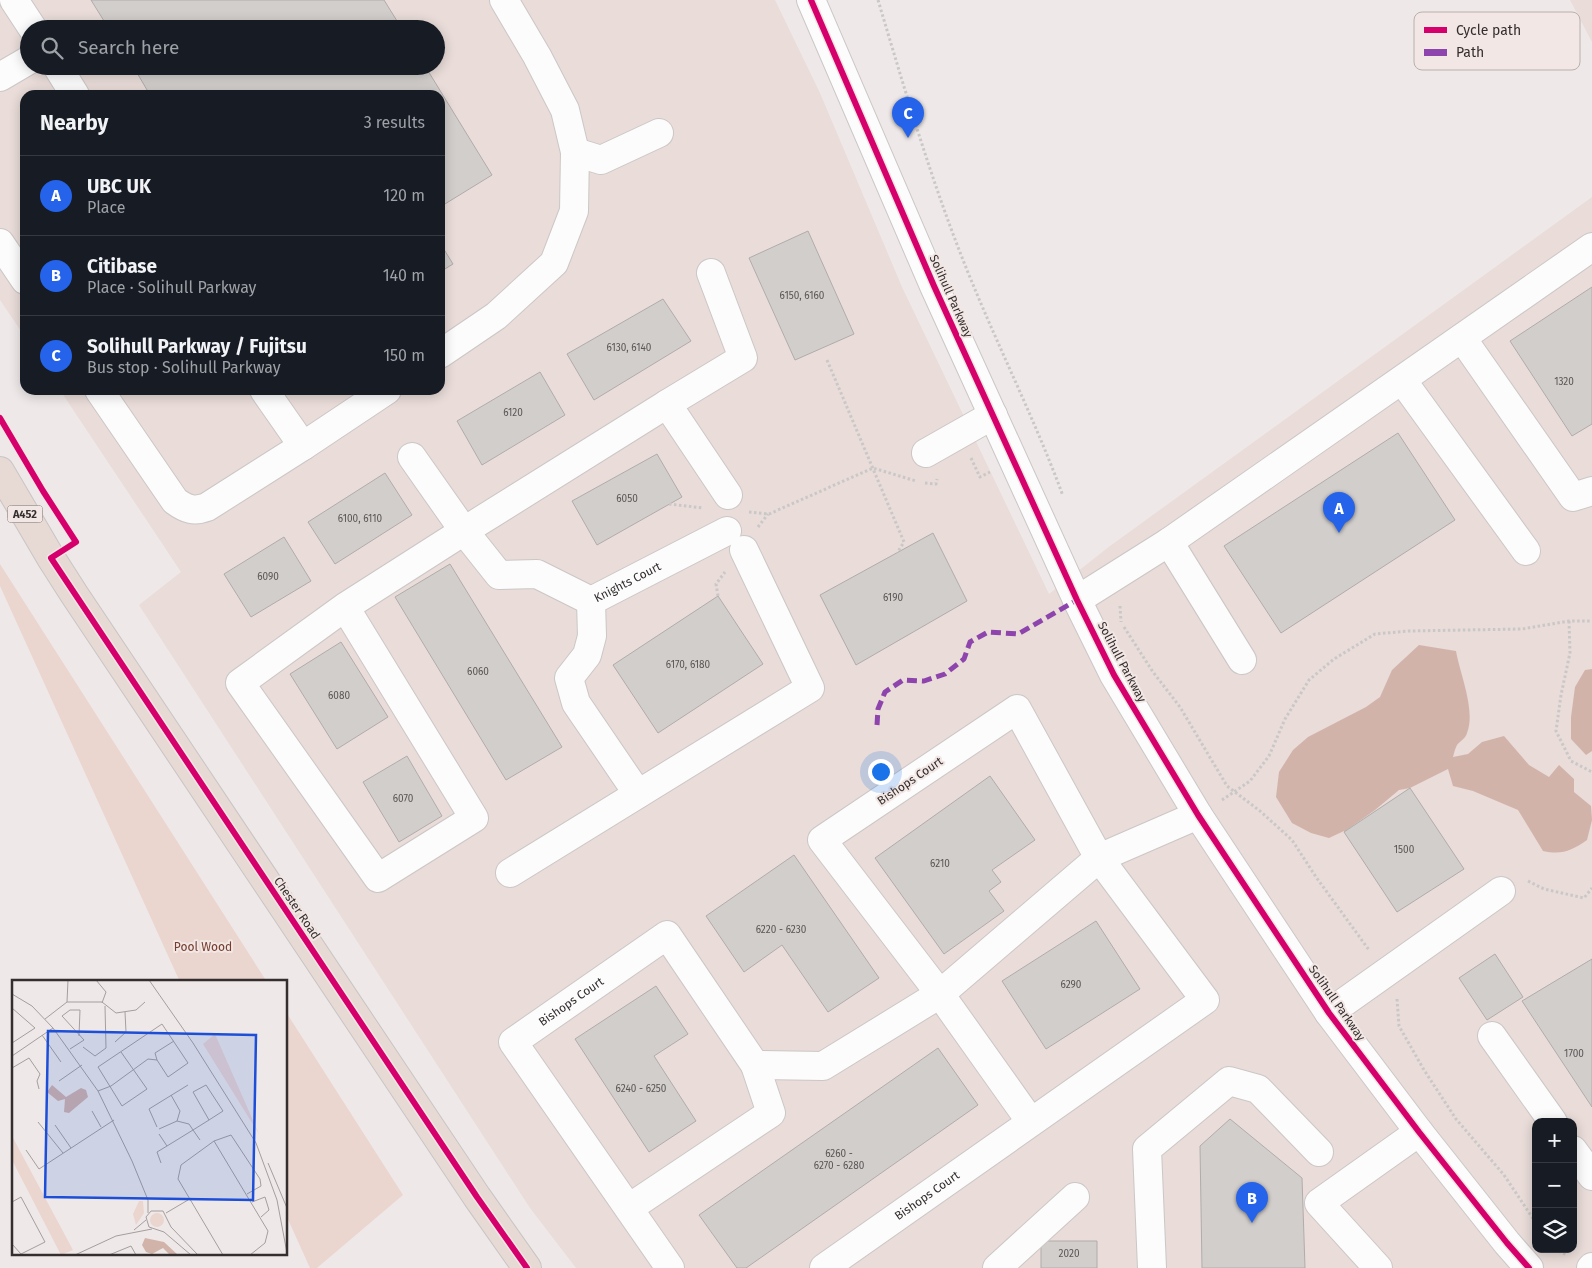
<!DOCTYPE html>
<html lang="en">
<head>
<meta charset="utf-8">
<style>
	:root { --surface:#171b24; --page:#242831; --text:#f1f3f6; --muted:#9ea1a6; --line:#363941; --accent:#2563eb }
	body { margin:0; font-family:"Fira Sans",sans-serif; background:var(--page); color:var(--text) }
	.controls { position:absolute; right:15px; bottom:15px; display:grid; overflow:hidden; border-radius:10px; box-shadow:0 2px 12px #0003 }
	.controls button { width:45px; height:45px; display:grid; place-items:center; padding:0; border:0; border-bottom:1px solid var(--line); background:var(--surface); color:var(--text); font:25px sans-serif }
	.you { position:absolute; left:880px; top:771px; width:18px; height:18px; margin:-12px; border:4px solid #fff; border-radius:50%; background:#1a73e8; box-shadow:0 0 0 8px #1a73e833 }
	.badge { display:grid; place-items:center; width:32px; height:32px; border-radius:50%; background:var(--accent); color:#fff; font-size:16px; font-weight:700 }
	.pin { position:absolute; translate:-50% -41px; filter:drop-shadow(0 1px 2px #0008) }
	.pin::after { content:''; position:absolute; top:26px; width:18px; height:15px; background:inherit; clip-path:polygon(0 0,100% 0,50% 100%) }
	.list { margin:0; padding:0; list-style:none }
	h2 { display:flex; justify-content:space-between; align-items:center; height:65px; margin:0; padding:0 20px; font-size:21px }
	h2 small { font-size:16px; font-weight:400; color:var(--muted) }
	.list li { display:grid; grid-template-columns:32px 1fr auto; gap:15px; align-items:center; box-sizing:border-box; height:80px; padding:0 20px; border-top:1px solid var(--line) }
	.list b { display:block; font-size:19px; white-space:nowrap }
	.list p { margin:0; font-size:16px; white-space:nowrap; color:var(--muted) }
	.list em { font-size:16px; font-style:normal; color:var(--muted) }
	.icon { flex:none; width:28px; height:28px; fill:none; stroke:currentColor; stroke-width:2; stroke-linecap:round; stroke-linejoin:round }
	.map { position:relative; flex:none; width:1592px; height:1268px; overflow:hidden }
	.search { position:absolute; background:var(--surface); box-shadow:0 2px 12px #0003; left:20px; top:20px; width:425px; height:55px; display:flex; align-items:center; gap:12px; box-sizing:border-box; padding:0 18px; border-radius:28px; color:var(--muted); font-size:19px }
	.panel { position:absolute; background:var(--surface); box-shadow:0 2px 12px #0003; left:20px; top:90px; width:425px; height:305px; border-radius:15px }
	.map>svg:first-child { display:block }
	.built { fill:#e9dcd9; fill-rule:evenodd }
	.green { fill:#ebd5cf }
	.water { fill:#d2b3aa }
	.building { fill:#d1cecc; stroke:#b0acab }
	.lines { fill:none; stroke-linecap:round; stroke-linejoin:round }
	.minor-casing { stroke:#cbc7c6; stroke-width:30 }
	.highway-casing { stroke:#c8c5c5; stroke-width:30 }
	.path { stroke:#cac8c7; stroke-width:3; stroke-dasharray:2.5 2.5; stroke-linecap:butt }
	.minor { stroke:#fcfcfc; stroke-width:28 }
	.highway { stroke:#e7d9d4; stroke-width:28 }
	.quiet { stroke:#8e44ad; stroke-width:5; stroke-dasharray:10 5; stroke-linecap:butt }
	.cycleway-casing { stroke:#f2e7e4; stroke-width:9 }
	.cycleway { stroke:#d6006c; stroke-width:6 }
	.labels { text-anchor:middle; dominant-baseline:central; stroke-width:4; stroke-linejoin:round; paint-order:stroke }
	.number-label { font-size:10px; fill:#5b5756 }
	.shield { fill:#f2e7e4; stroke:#6d6665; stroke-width:1 }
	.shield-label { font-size:11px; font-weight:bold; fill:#342f2e }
	.street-label { font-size:12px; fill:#342f2e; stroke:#f2e7e4 }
	.park-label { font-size:12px; fill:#763d2e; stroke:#f2e7e4 }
	.inset-road { fill:none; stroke:#a49f9e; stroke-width:1 }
	.view { fill:#1d4ed8; fill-opacity:0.15; stroke:#1d4ed8; stroke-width:2.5 }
	.inset-edge { fill:none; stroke:#342f2e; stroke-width:2.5 }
	.key { fill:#f2e7e4; stroke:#b9b0ad; stroke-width:1 }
	.key-label { font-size:14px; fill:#342f2e }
</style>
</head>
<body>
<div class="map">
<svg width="1592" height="1268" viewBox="0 0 1592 1268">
	<rect width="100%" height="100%" fill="#eee9e8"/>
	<path class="built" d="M0 0H775L820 93 902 287 1049 594 1110 546 1592 197V1268H576L530 1208 139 605 181 572 60 390H440V95H25V337L0 300ZM29 29H436V66H29ZM1536 1122H1573V1249H1536Z
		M1570 0H1592V42Z"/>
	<path class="green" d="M0 564 267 982H180L0 586Z
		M286 1012 403 1195 317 1268H310L286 1215Z"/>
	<path class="water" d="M1419 645 1456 651C1460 674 1476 711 1467 733 1466 738 1460 741 1457 745 1455 749 1454 753 1453 757L1468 754 1482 742 1504 736 1529 765 1549 777 1559 765 1574 779V792L1591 806 1592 820 1587 840C1571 851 1562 855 1543 851L1518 810 1473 791 1453 786 1448 769 1410 788 1399 790 1375 810 1344 832V831L1329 838 1311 833 1292 823 1276 797 1279 772 1293 750 1308 737 1366 707 1380 697 1392 670Z
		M1592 669V751L1586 755 1571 739V717L1575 687 1585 670Z"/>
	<path class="building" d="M91 0H384L402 29H109Z
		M133 66H425L492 175 440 207V95H150Z
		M808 231 854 334 795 360 749 258Z
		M440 243 453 264 440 272Z
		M1592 287V424L1572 436 1510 341Z
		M663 299 691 341 594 400 567 354Z
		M540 372 565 415 482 465 457 421Z
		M1398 433 1455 520 1281 633 1224 546Z
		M657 454 682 497 597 545 572 501Z
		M385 473 412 515 335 564 308 522Z
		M933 533 967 601 856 665 820 595Z
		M284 537 311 581 251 617 224 574Z
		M450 564 562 747 506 780 395 597Z
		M718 596 763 664 658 733 613 665Z
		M341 642 388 717 337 749 290 674Z
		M407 756 442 816 399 842 363 782Z
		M990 776 1035 840 992 870 1001 882 989 891 1004 911 944 954 875 858Z
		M1410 788 1464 869 1397 912 1344 832Z
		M794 855 879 978 828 1012 782 945 744 972 706 916Z
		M1096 921 1140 989 1046 1049 1002 981Z
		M1495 954 1523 997 1487 1020 1459 978Z
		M1592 959V1107L1522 1001Z
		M656 986 688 1034 654 1056 696 1121 649 1152 575 1039Z
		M938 1048 978 1105 746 1268H737L699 1215Z
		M1230 1119 1302 1178 1305 1268H1202L1200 1146Z
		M1041 1241H1097V1268H1041Z"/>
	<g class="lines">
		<g class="minor-casing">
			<g id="minor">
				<path d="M14 0 33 29"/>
				<path d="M811 0 934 286 1077 600 1114 675 1198 815 1329 1013 1419 1132 1507 1243 1529 1268"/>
				<path d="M57 66 75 95"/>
				<path d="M0 77 29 60"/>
				<path d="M575 152 601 160 659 133"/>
				<path d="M0 243 25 280"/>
				<path d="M1462 338 1573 497 1592 491"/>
				<path d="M440 354 496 316 554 263 574 211 575 152 565 110 537 56 504 0"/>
				<path d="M1402 380 1526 551"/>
				<path d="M99 390 175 501C186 509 194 512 207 507L303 446"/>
				<path d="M264 390 303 446 387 390"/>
				<path d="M667 404 743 358 711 273"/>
				<path d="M926 453 993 415"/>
				<path d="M412 457 464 531 667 404 728 495"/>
				<path d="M1169 542 1242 660"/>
				<path d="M1077 600 1169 542 1592 247"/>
				<path d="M345 607 474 818 378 878 240 683 345 607 464 531 499 575 537 574 591 601"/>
				<path id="s1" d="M638 794 576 703 569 678 587 655 592 636 591 601 727 531"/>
				<path d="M510 873 810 688 744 550"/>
				<path d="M1329 1013 1501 891"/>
				<path d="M1492 1036 1553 1122"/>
				<path d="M1573 1150 1592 1176"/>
				<path d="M629 1208 771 1113 755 1065 823 1066 940 994 1099 858 1198 815"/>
				<path id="s2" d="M670 1268 513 1042 667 935 755 1065"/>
				<path id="s3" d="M824 1268 1205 1000 1099 858 1017 709 822 840 940 994 1031 1122"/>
				<path d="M997 1268 1075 1197"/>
				<path d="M1152 1268 1147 1149 1229 1081 1258 1089 1319 1152"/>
				<path d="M1378 1268 1319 1203 1419 1132"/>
				<path d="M1591 1268 1592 1267"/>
			</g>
		</g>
		<g class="highway-casing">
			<path id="highway" d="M0 471 51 558 74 594 477 1197 527 1268"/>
		</g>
		<path class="path" d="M878 0C907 97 935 194 974 287 1003 357 1037 425 1063 496
			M827 360 904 542 897 553
			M971 458 980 477 990 472
			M925 483 936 484 937 479
			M669 504 703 508
			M749 512 769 514 873 468 916 481
			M758 527 768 514
			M718 596 716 584 725 572
			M1120 606 1121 622
			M1569 621 1570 653 1561 695 1556 731 1571 761 1592 772
			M1124 627 1153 672 1180 707 1227 786 1260 811 1292 840 1316 877 1369 950
			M1222 800 1250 781 1269 756 1285 719 1309 680 1334 659 1375 634 1409 631 1522 629 1569 621H1592
			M1528 881 1544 889 1584 898 1592 888
			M1397 999 1399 1026 1424 1070 1456 1119 1504 1175 1536 1223
			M1554 1249 1567 1255"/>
		<use href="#minor" class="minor"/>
		<use href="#highway" class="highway"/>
		<path class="quiet" d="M877 725 878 709 885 692 903 680 924 681 945 674 964 659 970 642 988 632 1018 634 1077 600"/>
		<g class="cycleway-casing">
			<path id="cycleway" d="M811 0 934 286 1077 600 1114 675 1198 815 1329 1013 1419 1132 1507 1243 1529 1268
				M0 418 43 491 76 542 51 558 477 1197 527 1268"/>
		</g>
		<use href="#cycleway" class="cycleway"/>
	</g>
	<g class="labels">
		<g class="number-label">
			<text x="802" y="296">6150, 6160</text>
			<text x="629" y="348">6130, 6140</text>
			<text x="1564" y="382">1320</text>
			<text x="513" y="413">6120</text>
			<text x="627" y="499">6050</text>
			<text x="360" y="519">6100, 6110</text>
			<text x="268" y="577">6090</text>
			<text x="893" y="598">6190</text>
			<text x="688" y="665">6170, 6180</text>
			<text x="478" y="672">6060</text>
			<text x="339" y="696">6080</text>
			<text x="403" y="799">6070</text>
			<text x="1404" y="850">1500</text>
			<text x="940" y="864">6210</text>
			<text x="781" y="930">6220 - 6230</text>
			<text x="1071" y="985">6290</text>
			<text x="1574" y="1054">1700</text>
			<text x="641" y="1089">6240 - 6250</text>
			<text x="839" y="1154">6260 -<tspan x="839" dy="12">6270 - 6280</tspan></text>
			<text x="1069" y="1254">2020</text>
		</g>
		<rect class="shield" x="7.5" y="505.5" width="35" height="17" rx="4"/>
		<g class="shield-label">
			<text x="25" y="514">A452</text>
		</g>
		<g class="street-label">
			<text transform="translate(951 296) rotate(66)">Solihull Parkway</text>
			<text stroke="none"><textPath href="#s1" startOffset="261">Knights Court</textPath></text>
			<text transform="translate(1122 662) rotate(62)">Solihull Parkway</text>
			<text transform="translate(910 781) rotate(-34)">Bishops Court</text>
			<text transform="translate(297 908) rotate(56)">Chester Road</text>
			<text stroke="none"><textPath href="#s2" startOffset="346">Bishops Court</textPath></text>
			<text transform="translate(1337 1003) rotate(55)">Solihull Parkway</text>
			<text stroke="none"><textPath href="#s3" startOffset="126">Bishops Court</textPath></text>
		</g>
		<g class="park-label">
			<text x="203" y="947">Pool Wood</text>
		</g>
	</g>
	<g transform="translate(12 980)">
		<rect width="275" height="275" fill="#eee9e8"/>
		<path d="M203 54 247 154 191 64ZM0 156 61 270 49 275 0 180ZM127 221H131L132 233 124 245 121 234ZM138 240a7 7 0 1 1 14 0a7 7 0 1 1-14 0Z" fill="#ebd5cf"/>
		<path d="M40 105 54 117 69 108 74 110 76 117 57 133 52 132 53 119 46 121 35 112ZM133 258 152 262 166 275H158L151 268 140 274 134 272 130 265Z" fill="#d2b3aa"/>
		<path class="inset-road" d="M84 0 94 12 90 23M137 0 181 63 244 163 265 220 275 273M0 14 20 26 41 48 86 111 120 181 136 220V233M55 22H90L104 33 124 30 133 22M0 28 23 48 0 63M33 39 55 22 56 0M30 55 49 82M103 62 114 52 113 32M71 67 83 76 94 68 93 26M58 69 72 60 50 36 58 30H68L67 56M109 72 135 109 110 126 86 87 150 44 176 83 156 97 145 80M0 76 41 48M0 88 17 78 28 94 25 101 27 109M47 101 70 85M86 111 99 106 136 79 145 80 143 73 162 61M80 131 89 147M165 141 177 144 181 150 197 140 211 131 194 105 181 112 197 140M26 142 51 173M43 145 59 168M145 147 137 129 176 105M147 149 165 141 168 131 159 115M147 154 155 166 181 150 188 160M202 161 219 155 248 199 249 206 235 214M14 170 27 189 102 140M149 183 145 172 155 166M256 183 275 228M0 222 9 217 33 262 9 274 0 264M240 222 253 217 257 230 249 237M154 233 176 220M122 250 134 240M63 275 104 256 140 249M97 275 119 266 124 275M179 275 152 252 137 247 134 237 139 231H151L159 247 186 275M211 275 166 199 169 185 202 161 256 251 253 263 238 275"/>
		<path class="view" d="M36 51 244 55 241 220 33 217Z"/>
		<rect width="275" height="275" class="inset-edge"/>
	</g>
	<rect x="1414" y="12" width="166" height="58" rx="8" class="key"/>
	<rect x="1424" y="27" width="23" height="6" fill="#d6006c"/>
	<rect x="1424" y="49" width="23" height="7" fill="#8e44ad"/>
	<g class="key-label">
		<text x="1456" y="35">Cycle path</text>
		<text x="1456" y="57">Path</text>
	</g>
</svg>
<div class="controls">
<button>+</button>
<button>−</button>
<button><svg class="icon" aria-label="layers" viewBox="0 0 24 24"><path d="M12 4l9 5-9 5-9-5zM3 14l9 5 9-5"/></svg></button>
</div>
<div class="you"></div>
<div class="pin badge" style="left:1339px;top:533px">A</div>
<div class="pin badge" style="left:1252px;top:1223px">B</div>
<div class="pin badge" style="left:908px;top:138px">C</div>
<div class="search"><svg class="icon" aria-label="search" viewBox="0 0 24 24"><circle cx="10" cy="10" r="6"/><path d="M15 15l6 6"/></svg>Search here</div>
<section class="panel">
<h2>Nearby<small>3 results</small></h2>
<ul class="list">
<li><span class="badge">A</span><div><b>UBC UK</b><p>Place</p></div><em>120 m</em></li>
<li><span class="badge">B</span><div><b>Citibase</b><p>Place · Solihull Parkway</p></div><em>140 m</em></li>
<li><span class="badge">C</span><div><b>Solihull Parkway / Fujitsu</b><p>Bus stop · Solihull Parkway</p></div><em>150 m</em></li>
</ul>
</section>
</div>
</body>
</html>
